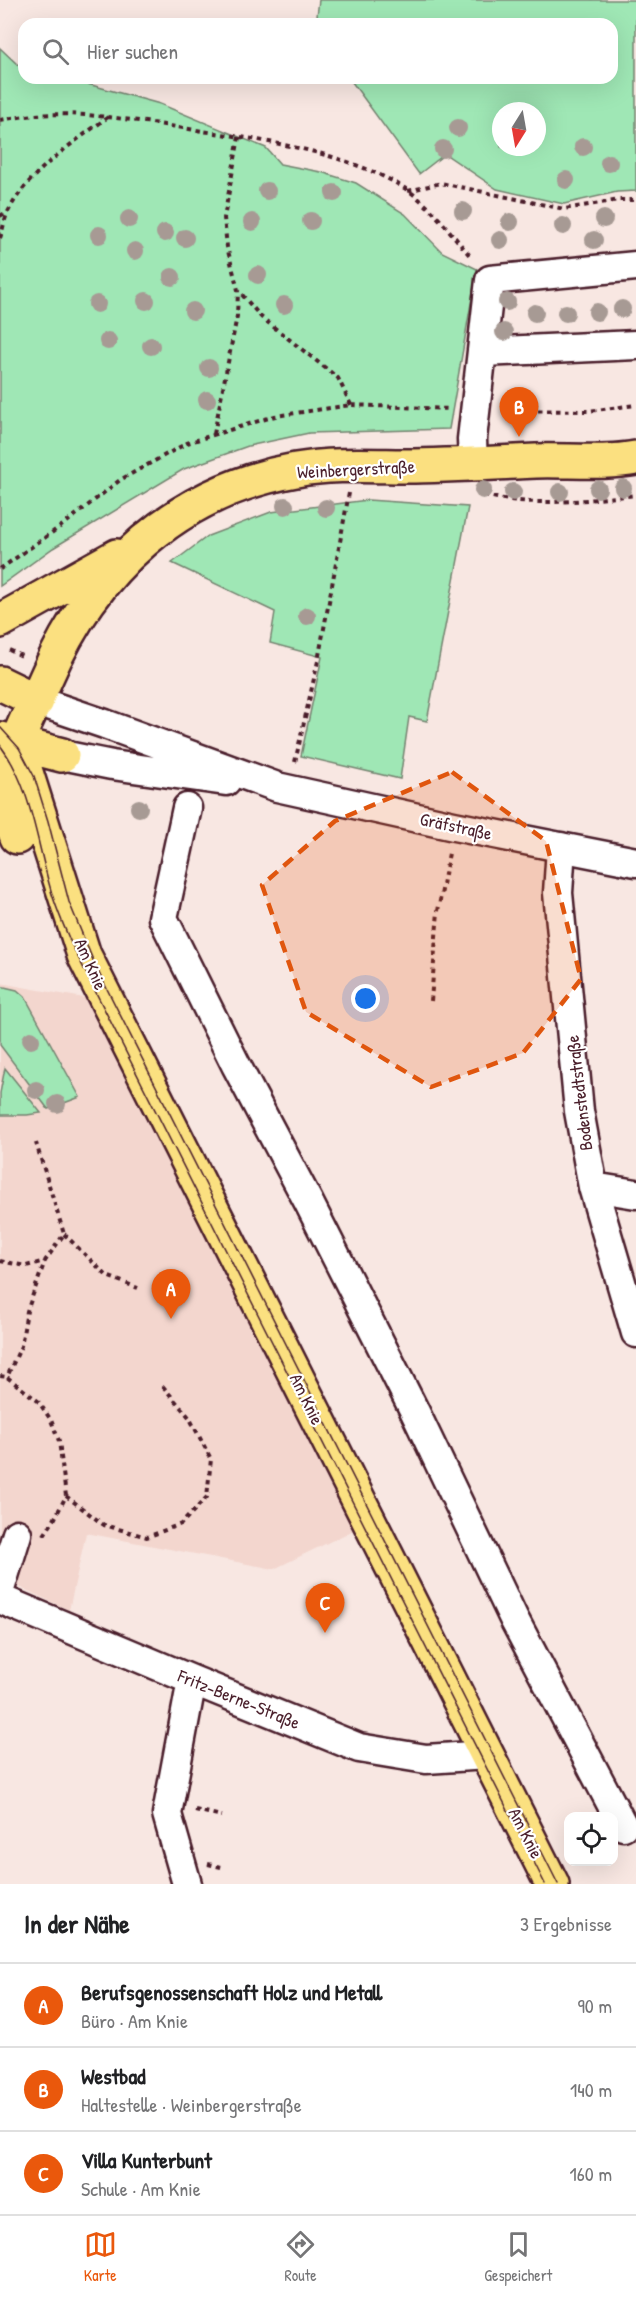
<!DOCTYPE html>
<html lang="de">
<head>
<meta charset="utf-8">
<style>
	:root { --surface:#fff; --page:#f6f6f6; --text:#202124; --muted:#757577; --line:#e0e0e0; --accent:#ea580c }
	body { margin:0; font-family:"Patrick Hand",sans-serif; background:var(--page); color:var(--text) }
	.controls { position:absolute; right:18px; bottom:18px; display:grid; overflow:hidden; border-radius:12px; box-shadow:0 6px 24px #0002 }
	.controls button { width:54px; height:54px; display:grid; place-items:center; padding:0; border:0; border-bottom:2px solid var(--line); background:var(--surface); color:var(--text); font:30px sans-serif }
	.compass { position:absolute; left:492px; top:102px; width:54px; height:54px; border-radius:50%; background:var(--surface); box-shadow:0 6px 24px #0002; rotate:191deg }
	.you { position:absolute; left:366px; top:999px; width:21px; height:21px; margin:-15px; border:4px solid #fff; border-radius:50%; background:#1a73e8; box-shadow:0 0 0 9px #1a73e833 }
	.badge { display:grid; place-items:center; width:39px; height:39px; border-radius:50%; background:var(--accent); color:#fff; font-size:20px; font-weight:700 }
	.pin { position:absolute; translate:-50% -50px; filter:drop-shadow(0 2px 3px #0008) }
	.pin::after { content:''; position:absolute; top:32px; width:21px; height:18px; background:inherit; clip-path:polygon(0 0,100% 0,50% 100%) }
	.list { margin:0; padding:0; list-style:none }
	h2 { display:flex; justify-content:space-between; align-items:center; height:78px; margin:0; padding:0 24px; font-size:26px }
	h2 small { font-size:20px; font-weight:400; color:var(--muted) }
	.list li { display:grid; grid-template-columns:39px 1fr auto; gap:18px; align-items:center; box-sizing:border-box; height:84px; padding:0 24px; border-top:2px solid var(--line) }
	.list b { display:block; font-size:22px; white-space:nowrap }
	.list p { margin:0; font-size:20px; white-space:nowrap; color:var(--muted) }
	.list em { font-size:20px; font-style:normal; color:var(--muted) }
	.icon { flex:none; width:33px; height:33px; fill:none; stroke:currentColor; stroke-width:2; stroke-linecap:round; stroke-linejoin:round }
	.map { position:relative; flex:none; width:636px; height:1884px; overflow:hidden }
	.search { position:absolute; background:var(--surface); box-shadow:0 6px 24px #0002; left:18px; right:18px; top:18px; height:66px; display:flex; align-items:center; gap:15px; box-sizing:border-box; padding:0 21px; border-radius:18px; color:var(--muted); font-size:22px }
	.sheet { height:330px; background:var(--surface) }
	nav { display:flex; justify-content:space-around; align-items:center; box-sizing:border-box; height:84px; border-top:2px solid var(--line); background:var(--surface); font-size:16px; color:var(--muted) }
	nav a { display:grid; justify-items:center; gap:3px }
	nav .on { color:var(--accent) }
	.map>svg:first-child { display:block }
	.built { fill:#f3d6ce }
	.green { fill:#9fe7b5; stroke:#748370; stroke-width:1.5; fill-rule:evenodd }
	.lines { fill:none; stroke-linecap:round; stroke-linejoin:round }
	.minor-casing { stroke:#4a1f2b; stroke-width:33 }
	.major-casing { stroke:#4a1f2b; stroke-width:38 }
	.path { stroke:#4a1f2b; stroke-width:4; stroke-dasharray:4.5 4.5; stroke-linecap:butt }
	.minor { stroke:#fff; stroke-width:28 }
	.major { stroke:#fbe080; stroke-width:33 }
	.tram { stroke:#4a1f2b; stroke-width:1.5 }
	.tree { fill:#a79a94 }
	.marked { fill:#e0560e; fill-opacity:0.2; stroke:#e0560e; stroke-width:4.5; stroke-dasharray:12 8; stroke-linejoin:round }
	.labels { text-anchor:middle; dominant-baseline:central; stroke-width:4.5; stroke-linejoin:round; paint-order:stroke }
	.street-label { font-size:18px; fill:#4a1f2b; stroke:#fff }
</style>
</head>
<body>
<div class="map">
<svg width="636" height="1884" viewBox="0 0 636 1884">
	<rect width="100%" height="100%" fill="#f8e7e2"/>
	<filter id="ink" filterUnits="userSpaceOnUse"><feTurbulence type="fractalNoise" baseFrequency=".0167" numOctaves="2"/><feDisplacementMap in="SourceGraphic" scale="12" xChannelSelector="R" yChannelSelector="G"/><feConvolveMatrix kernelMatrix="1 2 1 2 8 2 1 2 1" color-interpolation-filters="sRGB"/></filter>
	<g filter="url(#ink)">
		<path class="built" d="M0 983 95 1000 360 1527 274 1569 86 1533 69 1610 0 1578Z"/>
		<path class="green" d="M319 0H636V191L617 192 564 204 497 189 445 154 419 174 349 78H612V24H316ZM501 111H537V147H501Z
			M0 48 17 64 24 66V78H66L160 104 266 148 280 164 321 172 356 183 405 214 442 252 477 269 449 429 309 433 248 446 184 469 53 548 0 586Z
			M368 500 468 507 427 721 409 717 400 779 301 756 322 657 270 643 275 612 172 563 208 536 271 512Z
			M0 986 17 990 25 997 80 1097 48 1109 0 1045Z
			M5 1068 41 1113 27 1115H0V1093Z"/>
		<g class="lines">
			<g class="minor-casing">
				<path id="minor" d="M482 352 636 345
					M473 464 472 439 490 280 636 266
					M37 701 105 724 277 787 454 826 636 862
					M62 755 112 765 226 781
					M187 808 163 918 236 1065 308 1201 415 1412 514 1619 623 1826
					M561 847 558 893 579 1111 593 1187 636 1333
					M593 1187 636 1194
					M0 1589 17 1534
					M0 1599 192 1680 359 1748 426 1759 487 1755
					M187 1884 167 1814 192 1680"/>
			</g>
			<g class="major-casing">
				<path id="major" d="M0 621 117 556
					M0 683 37 701
					M0 739 62 755
					M17 744 84 955 552 1884
					M17 837C12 824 7 811 6 797 4 756 30 715 46 678 93 569 177 491 296 470 334 463 375 466 414 466 455 465 495 463 536 461 569 460 604 464 636 458"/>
			</g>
			<path class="path" d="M0 120C12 118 24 116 36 115 89 111 143 122 196 130 266 141 344 151 406 189 432 206 452 235 472 258
				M239 137 224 218 227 247 238 290 261 317 338 378 351 405
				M408 191 441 183 564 209 619 200H636
				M0 216 7 212
				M0 238C3 230 4 220 8 212 28 172 73 143 108 117
				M502 410 588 411 636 405
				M214 434 237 316 238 291
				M484 495C533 508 586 500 636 495
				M0 569 67 522 120 480 187 443 275 416 351 405 450 409
				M9 650 24 657
				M295 762 318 661 349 493
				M431 1001 438 911 449 853
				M64 1234 107 1276 138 1288
				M0 1261 26 1266 45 1261 64 1234 36 1143
				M0 1376 7 1377
				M66 1496 104 1525 147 1537 181 1524 207 1497 211 1459 189 1417 160 1383
				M44 1535 54 1520 66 1496 59 1441 51 1420 38 1401 7 1377 21 1346 27 1311 45 1261
				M195 1810 222 1816
				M208 1864 225 1868"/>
			<use href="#minor" class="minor"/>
			<use href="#major" class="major"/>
			<path class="tram" d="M0 727 19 748 34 776 48 821 69 902 95 965 558 1884
				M0 745C31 786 36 839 50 887 55 906 63 924 71 943L545 1884"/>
		</g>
		<g class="tree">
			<circle cx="458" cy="128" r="9"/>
			<circle cx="583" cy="147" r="9"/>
			<circle cx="443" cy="149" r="9"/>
			<circle cx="609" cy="163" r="9"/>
			<circle cx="566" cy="180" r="9"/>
			<circle cx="267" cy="191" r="9"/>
			<circle cx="334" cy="193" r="9"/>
			<circle cx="463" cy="211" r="9"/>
			<circle cx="129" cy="219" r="9"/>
			<circle cx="604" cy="219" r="9"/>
			<circle cx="311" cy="221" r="9"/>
			<circle cx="252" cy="222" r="9"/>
			<circle cx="510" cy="222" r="9"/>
			<circle cx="563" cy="226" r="9"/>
			<circle cx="165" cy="233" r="9"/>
			<circle cx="99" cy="235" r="9"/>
			<circle cx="185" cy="238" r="9"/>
			<circle cx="500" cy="240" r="9"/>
			<circle cx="594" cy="240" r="9"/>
			<circle cx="135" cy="251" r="9"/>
			<circle cx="258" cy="275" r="9"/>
			<circle cx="172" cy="277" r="9"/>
			<circle cx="146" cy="301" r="9"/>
			<circle cx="507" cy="302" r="9"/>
			<circle cx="97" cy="304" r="9"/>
			<circle cx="284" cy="305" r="9"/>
			<circle cx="622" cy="309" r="9"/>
			<circle cx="193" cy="311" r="9"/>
			<circle cx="597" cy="312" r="9"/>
			<circle cx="535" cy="313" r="9"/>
			<circle cx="566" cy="313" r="9"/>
			<circle cx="504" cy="332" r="9"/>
			<circle cx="108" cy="341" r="9"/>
			<circle cx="151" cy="346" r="9"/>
			<circle cx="209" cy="368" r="9"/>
			<circle cx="207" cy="400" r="9"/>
			<circle cx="623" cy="488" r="9"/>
			<circle cx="598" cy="489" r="9"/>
			<circle cx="483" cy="490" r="9"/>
			<circle cx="513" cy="492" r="9"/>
			<circle cx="560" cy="492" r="9"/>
			<circle cx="285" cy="506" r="9"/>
			<circle cx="326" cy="508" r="9"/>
			<circle cx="307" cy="616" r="9"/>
			<circle cx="139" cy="808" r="9"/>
			<circle cx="31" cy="1040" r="9"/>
			<circle cx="36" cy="1090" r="9"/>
			<circle cx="57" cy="1104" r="9"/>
		</g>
	</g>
	<path class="marked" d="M452 772 546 841 581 979 523 1053 431 1087 306 1012 262 885 335 821Z"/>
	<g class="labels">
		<g class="street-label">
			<text transform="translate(356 469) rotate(-3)">Weinbergerstraße</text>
			<text transform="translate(456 826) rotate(12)">Gräfstraße</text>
			<text transform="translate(91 964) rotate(66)">Am Knie</text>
			<text transform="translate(579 1093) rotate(-97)">Bodenstedtstraße</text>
			<text transform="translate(307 1399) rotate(64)">Am Knie</text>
			<text transform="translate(239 1699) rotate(22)">Fritz-Berne-Straße</text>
			<text transform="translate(526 1833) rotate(63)">Am Knie</text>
		</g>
	</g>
</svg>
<div class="controls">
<button><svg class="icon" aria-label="locate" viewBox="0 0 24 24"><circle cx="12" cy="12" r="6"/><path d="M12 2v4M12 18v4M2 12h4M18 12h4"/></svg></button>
</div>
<svg class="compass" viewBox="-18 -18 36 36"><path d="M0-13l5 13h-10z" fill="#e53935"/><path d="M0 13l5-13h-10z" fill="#757577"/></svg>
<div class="you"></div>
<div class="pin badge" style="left:171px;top:1319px">A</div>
<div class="pin badge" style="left:519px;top:437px">B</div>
<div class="pin badge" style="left:325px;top:1633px">C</div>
<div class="search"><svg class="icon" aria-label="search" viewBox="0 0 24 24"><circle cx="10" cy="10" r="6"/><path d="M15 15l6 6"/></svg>Hier suchen</div>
</div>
<section class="sheet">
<h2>In der Nähe<small>3 Ergebnisse</small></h2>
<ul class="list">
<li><span class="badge">A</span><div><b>Berufsgenossenschaft Holz und Metall</b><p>Büro · Am Knie</p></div><em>90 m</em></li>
<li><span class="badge">B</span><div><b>Westbad</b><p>Haltestelle · Weinbergerstraße</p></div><em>140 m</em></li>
<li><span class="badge">C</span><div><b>Villa Kunterbunt</b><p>Schule · Am Knie</p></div><em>160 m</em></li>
</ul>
</section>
<nav>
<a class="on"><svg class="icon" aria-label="map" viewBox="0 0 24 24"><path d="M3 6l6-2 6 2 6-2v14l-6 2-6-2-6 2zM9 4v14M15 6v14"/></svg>Karte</a>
<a><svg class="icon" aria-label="directions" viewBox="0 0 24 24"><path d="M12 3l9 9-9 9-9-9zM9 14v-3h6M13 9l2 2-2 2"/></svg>Route</a>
<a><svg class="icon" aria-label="saved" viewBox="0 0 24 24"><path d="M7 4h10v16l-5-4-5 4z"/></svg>Gespeichert</a>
</nav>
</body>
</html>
